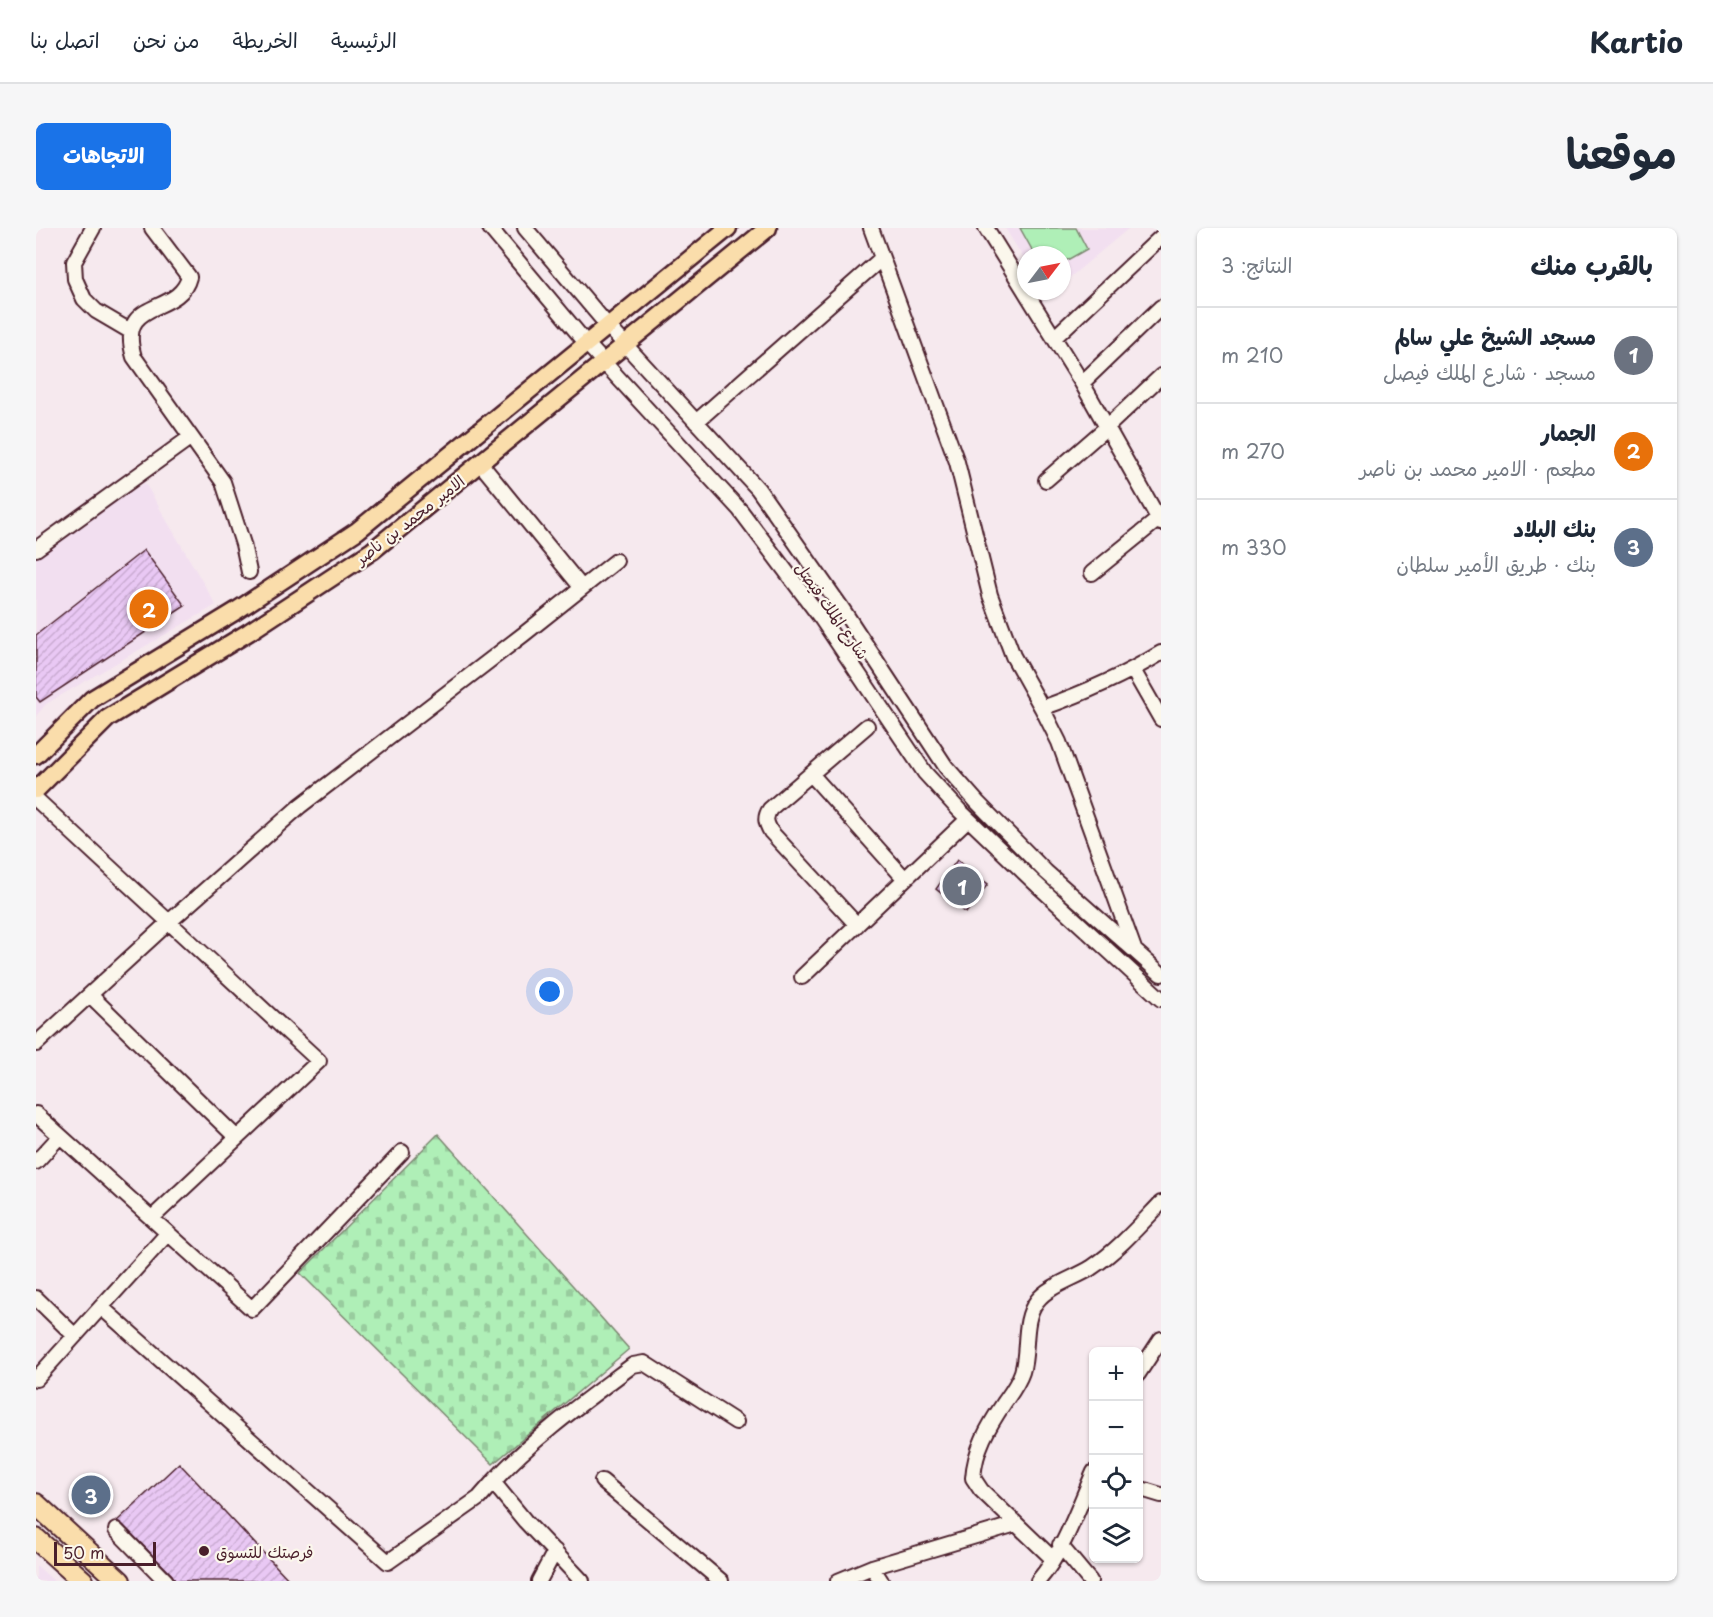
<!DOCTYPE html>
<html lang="ar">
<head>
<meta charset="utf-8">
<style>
	:root { --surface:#fff; --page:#f6f6f7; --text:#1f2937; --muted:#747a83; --line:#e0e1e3; --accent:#1a73e8 }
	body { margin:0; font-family:"Playpen Sans","Playpen Sans Arabic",sans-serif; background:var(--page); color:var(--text); direction:rtl }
	.controls { position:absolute; right:18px; bottom:18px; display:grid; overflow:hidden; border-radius:9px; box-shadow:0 2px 4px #0004 }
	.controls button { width:54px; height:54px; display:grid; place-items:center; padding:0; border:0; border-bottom:2px solid var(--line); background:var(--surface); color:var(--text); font:30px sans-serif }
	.compass { position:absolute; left:981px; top:18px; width:54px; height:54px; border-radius:50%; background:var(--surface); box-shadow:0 2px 4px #0004; rotate:58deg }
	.scale { position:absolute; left:18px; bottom:15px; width:102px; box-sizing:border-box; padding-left:6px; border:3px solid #4a1f2b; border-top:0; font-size:16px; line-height:21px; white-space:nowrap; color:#4a1f2b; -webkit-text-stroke:4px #fbf7ec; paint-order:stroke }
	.you { position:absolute; left:514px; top:764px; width:21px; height:21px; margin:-15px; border:4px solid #fff; border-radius:50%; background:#1a73e8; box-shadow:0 0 0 9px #1a73e833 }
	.badge { display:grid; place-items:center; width:39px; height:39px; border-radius:50%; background:var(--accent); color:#fff; font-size:20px; font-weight:700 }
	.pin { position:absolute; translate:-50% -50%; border:3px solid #fff; box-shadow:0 2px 6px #0006 }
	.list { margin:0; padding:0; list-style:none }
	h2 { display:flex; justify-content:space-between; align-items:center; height:78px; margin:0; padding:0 24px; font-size:26px }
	h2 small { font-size:20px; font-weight:400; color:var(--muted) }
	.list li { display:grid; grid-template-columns:39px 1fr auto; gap:18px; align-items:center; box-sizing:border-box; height:96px; padding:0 24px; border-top:2px solid var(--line) }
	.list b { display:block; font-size:22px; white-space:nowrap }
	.list p { margin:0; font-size:20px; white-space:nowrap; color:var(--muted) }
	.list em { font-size:20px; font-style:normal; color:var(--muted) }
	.icon { flex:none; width:33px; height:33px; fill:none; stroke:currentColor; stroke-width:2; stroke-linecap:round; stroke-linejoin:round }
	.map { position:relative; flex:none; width:1125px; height:1353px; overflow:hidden; direction:ltr; border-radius:9px }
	header { display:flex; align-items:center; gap:36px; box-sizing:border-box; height:84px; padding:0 30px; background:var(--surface); border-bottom:2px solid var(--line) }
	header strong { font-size:28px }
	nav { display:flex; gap:33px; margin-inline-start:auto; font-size:21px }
	.intro { display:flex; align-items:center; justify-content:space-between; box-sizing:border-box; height:144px; padding:0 36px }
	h1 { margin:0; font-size:42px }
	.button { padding:15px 27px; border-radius:9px; background:var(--accent); color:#fff; font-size:21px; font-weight:700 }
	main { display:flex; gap:36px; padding:0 36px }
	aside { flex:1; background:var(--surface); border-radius:9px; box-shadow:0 2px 4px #0004 }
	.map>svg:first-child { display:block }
	.built { fill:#f2dff0 }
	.grass { fill:#afefb7; stroke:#7c8771; stroke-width:1.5 }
	.cemetery { fill:url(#cemetery-stones); stroke:#7c8771; stroke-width:1.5 }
	.building { fill:url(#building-hatch); stroke:#4a1f2b; stroke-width:1.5 }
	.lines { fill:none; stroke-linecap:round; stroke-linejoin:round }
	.minor-casing { stroke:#4a1f2b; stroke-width:18 }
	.major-casing { stroke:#4a1f2b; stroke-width:21 }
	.highway-casing { stroke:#4a1f2b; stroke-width:24 }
	.minor { stroke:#fbf7ec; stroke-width:14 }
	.major { stroke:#faddab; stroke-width:16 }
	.highway { stroke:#faddab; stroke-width:20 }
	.poi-dot { fill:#4a1f2b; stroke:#fbf7ec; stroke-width:2 }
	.labels { text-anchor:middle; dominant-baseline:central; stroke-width:4.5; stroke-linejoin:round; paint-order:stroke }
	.street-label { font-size:16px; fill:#4a1f2b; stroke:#fbf7ec }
	.poi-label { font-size:16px; fill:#4a1f2b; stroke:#fbf7ec; text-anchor:start }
</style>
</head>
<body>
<header>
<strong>Kartio</strong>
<nav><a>الرئيسية</a><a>الخريطة</a><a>من نحن</a><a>اتصل بنا</a></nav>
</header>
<div class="intro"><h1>موقعنا</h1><a class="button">الاتجاهات</a></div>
<main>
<aside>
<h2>بالقرب منك<small>النتائج: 3</small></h2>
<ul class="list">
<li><span class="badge" style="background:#6b7280">1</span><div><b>مسجد الشيخ علي سالم</b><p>مسجد · شارع الملك فيصل</p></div><em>210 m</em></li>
<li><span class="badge" style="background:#e8710a">2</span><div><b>الجمار</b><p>مطعم · الامير محمد بن ناصر</p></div><em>270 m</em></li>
<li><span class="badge" style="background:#5c6f8a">3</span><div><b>بنك البلاد</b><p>بنك · طريق الأمير سلطان</p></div><em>330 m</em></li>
</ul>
</aside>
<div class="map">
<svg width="1125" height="1353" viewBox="0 0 1125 1353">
	<defs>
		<pattern id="cemetery-stones" width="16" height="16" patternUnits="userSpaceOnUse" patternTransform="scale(1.5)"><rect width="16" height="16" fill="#afefb7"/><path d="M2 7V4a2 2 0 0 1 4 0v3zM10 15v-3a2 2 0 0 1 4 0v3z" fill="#98cc9e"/></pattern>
		<pattern id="building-hatch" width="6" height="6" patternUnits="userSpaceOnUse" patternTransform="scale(1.5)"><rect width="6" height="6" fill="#e9c8f4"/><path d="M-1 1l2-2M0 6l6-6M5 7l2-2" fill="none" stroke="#c9abd1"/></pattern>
	</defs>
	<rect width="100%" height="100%" fill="#f6e9ee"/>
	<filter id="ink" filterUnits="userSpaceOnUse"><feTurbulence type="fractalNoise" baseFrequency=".0167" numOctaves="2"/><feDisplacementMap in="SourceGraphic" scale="12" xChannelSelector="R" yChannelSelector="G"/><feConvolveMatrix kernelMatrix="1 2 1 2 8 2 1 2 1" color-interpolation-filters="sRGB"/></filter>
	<g filter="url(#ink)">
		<path class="built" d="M969 0H1093L1026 56V27H990V34Z
			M109 255 180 377 10 476 0 488V318Z
			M0 1337 18 1353H0Z"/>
		<path class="grass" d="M984 0H1040L1051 21 1026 35V27H999Z"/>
		<path class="cemetery" d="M402 906 593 1121 457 1236 264 1045Z"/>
		<path class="building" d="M108 322 149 378 4 474 0 469V407Z
			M921 632 952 656 930 685 900 661Z
			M143 1235 254 1353H139L136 1347 86 1296 81 1293Z"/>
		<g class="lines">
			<g class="minor-casing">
				<path id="minor" d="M57 0 38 34 39 51 48 71 60 83 94 103
					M116 0 153 49C143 89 80 68 98 129L187 254 207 316 213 344
					M454 0 551 116 704 282 785 390 889 545 923 582 998 654 1125 771
					M489 0 572 98 722 261 805 379 910 539 941 574 1010 644 1125 746
					M835 0 921 234 954 367 977 428 1006 480 1023 514 1098 721
					M950 0 1046 155 1125 295
					M1018 110 1125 9
					M1046 155 1125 79
					M660 194 846 30
					M444 235 546 360
					M1010 252 1071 199 1125 148
					M0 321 155 209
					M1056 345 1125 289
					M1097 442 1125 491
					M1006 480C1049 465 1087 448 1125 425
					M775 546 869 651
					M0 571 283 833 116 990
					M821 697 735 604C730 595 728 590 734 581L831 498
					M766 749 932 591
					M54 767 201 910
					M0 816 133 694 264 578 488 406 580 333
					M0 886 216 1081 366 924
					M0 934 24 908
					M0 1070 39 1108
					M65 1079 352 1334 443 1270 457 1254 489 1293 546 1353
					M1102 1146 1125 1111
					M0 1151 132 1005
					M566 1253 685 1353
					M457 1254C498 1209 549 1173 597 1137L608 1135 700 1194
					M1102 1260 1125 1267
					M80 1302 130 1353
					M1024 1317 1054 1353
					M1017 1331 945 1262 937 1250C939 1221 952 1199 968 1175 975 1165 982 1156 986 1144 993 1122 986 1092 1001 1073 1012 1058 1039 1050 1055 1040 1082 1022 1103 998 1125 975
					M836 1339 845 1353
					M503 1353 519 1323
					M802 1353 836 1339 980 1296
					M1002 1353C1028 1323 1042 1280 1058 1244"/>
			</g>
			<g class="major-casing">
				<path id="major" d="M0 527 56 471 200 383 321 303 692 0
					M0 562 72 490 213 404 336 323 732 0"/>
			</g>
			<g class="highway-casing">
				<path id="highway" d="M0 1276 84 1353
					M0 1311 47 1353"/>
			</g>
			<use href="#minor" class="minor"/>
			<use href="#major" class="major"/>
			<use href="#highway" class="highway"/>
		</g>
	</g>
	<circle class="poi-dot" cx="168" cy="1323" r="6"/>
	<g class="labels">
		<g class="street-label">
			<text transform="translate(373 291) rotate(-38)">الامير محمد بن ناصر</text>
			<text transform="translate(797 382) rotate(55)">شارع الملك فيصل</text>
		</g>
		<g class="poi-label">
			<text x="180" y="1323">فرصتك للتسوق</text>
		</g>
	</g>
</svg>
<div class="controls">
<button>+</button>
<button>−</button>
<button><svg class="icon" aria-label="locate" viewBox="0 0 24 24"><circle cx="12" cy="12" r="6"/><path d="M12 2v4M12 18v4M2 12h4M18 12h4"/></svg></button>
<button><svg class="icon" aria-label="layers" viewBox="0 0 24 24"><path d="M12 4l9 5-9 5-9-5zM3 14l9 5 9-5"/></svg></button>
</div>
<svg class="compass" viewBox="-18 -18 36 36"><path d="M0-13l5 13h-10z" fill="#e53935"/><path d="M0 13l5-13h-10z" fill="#747a83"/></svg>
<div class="scale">50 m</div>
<div class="you"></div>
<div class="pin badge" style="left:926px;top:658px;background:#6b7280">1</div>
<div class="pin badge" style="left:113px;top:381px;background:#e8710a">2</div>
<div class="pin badge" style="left:55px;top:1267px;background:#5c6f8a">3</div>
</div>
</main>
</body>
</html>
